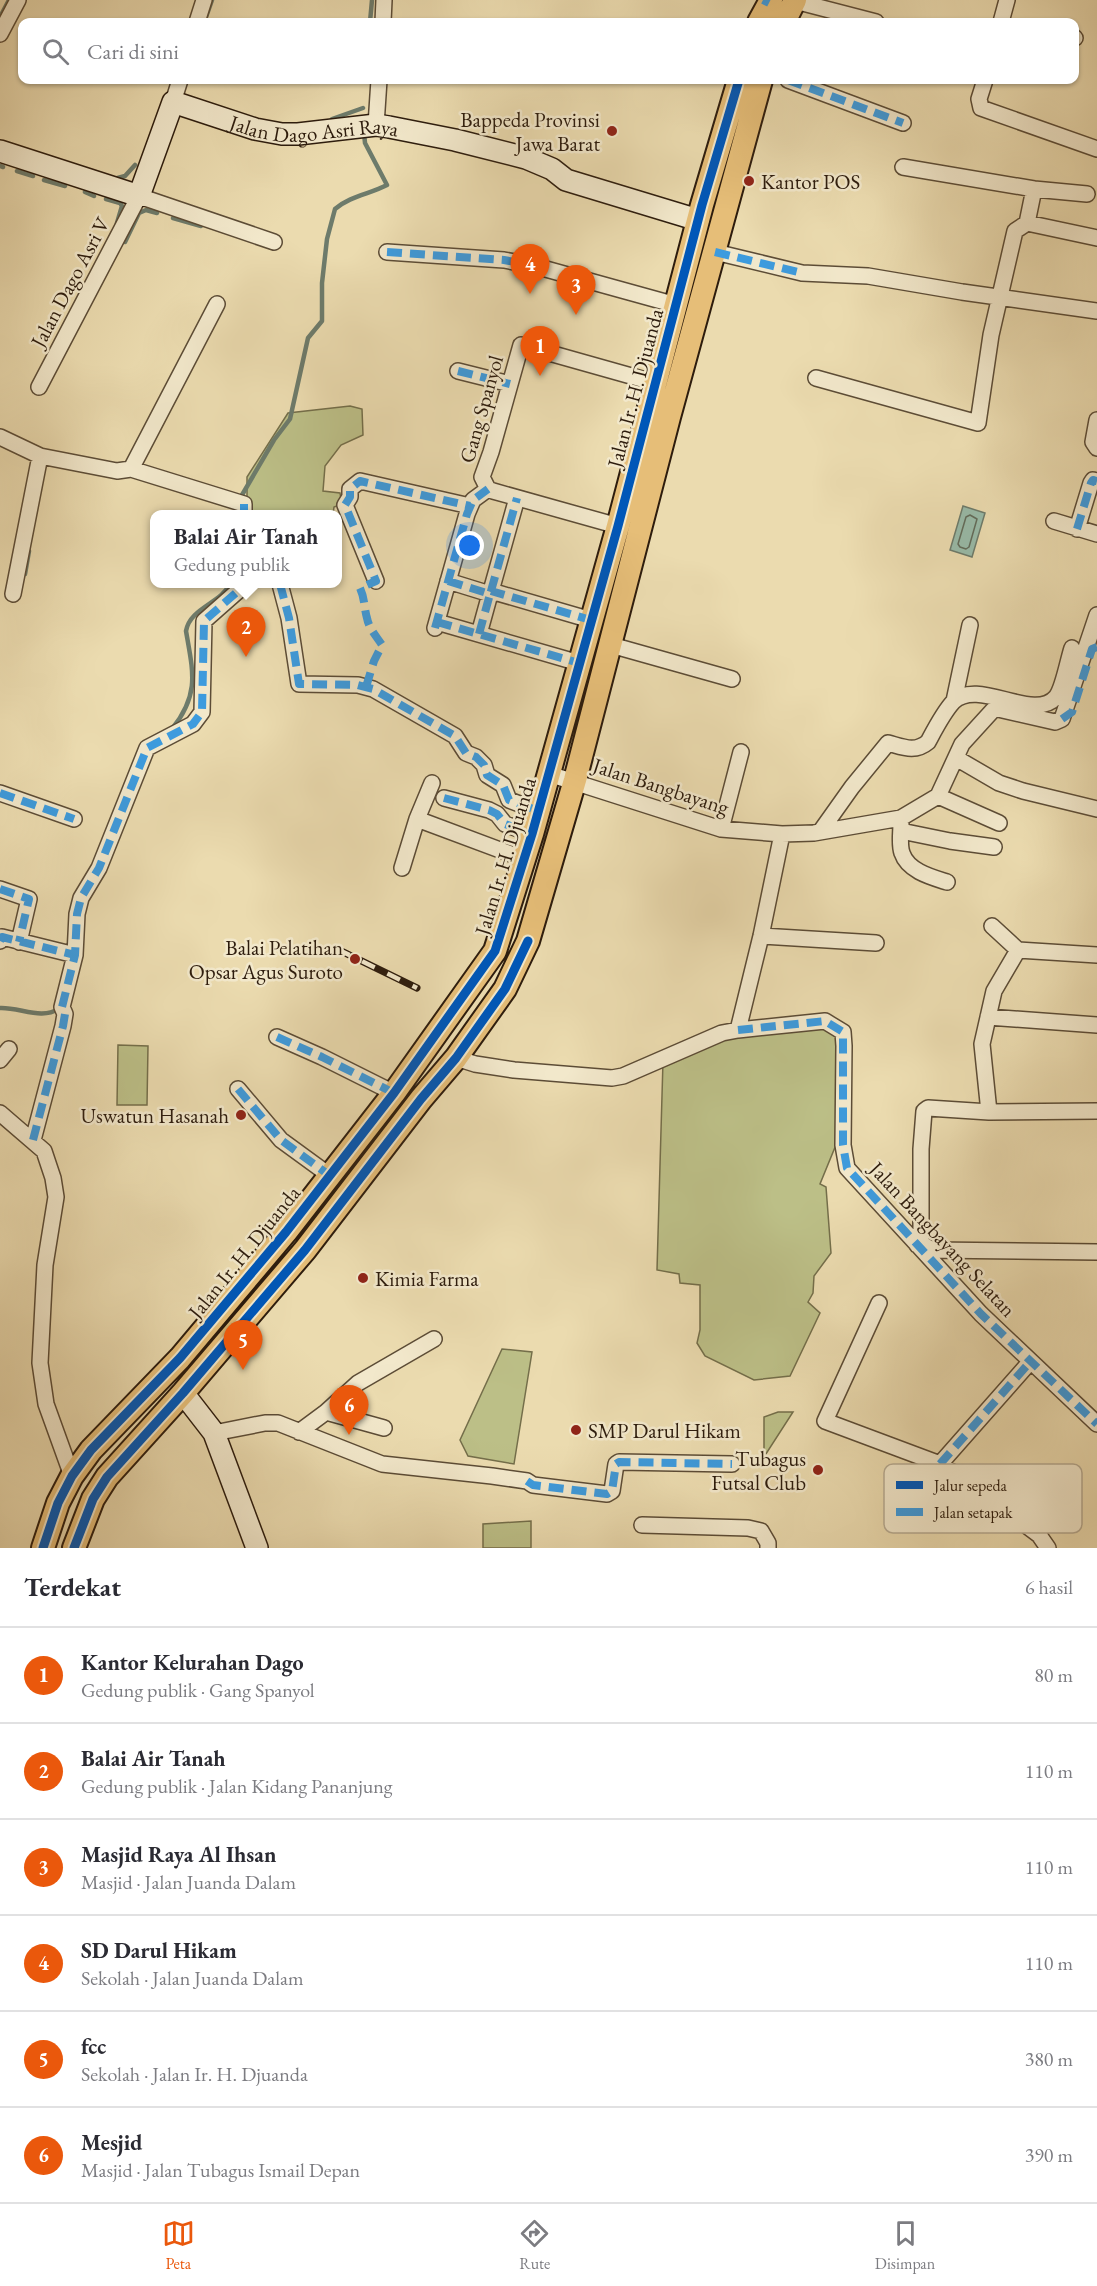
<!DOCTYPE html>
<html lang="id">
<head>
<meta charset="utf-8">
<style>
	:root { --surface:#fff; --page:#f2f2f3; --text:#2b2b33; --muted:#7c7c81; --line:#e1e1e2; --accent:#ea580c }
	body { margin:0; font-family:"EB Garamond",serif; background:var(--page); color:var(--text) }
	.you { position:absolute; left:470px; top:546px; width:21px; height:21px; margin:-15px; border:4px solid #fff; border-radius:50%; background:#1a73e8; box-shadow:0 0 0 9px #1a73e833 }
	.badge { display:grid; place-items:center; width:39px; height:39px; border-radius:50%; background:var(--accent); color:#fff; font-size:20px; font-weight:700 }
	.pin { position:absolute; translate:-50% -50px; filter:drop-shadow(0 2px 3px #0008) }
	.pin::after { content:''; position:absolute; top:32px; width:21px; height:18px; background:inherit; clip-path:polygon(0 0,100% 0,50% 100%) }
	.popup { position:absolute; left:150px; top:510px; width:192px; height:78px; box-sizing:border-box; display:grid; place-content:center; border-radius:12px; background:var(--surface); filter:drop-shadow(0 2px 4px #0005); font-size:20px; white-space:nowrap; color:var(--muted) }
	.popup b { font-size:22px; color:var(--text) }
	.popup::after { content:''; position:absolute; left:50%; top:100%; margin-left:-12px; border:12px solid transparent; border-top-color:var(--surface) }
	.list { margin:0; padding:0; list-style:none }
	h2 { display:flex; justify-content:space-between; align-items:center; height:78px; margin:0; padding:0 24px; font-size:26px }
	h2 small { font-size:20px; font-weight:400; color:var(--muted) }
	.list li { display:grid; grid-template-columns:39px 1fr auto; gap:18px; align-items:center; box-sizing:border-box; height:96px; padding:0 24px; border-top:2px solid var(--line) }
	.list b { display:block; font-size:22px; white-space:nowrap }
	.list p { margin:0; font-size:20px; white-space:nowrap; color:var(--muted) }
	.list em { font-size:20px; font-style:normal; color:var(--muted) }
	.icon { flex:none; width:33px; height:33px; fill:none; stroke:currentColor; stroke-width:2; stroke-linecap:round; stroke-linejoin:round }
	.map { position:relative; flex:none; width:1097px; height:1548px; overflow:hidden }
	.search { position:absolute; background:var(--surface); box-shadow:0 2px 4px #0004; left:18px; right:18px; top:18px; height:66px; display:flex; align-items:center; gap:15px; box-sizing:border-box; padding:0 21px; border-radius:12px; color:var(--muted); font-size:22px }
	.sheet { height:654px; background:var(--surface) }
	nav { display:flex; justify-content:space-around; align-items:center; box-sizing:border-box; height:84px; border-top:2px solid var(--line); background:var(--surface); font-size:16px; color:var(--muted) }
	nav a { display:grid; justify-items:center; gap:3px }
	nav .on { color:var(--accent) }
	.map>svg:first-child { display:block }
	.green { fill:#bcbf87; stroke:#746e4a; stroke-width:1.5 }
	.water { fill:#98bba9; stroke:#6d7b6b; stroke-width:1.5 }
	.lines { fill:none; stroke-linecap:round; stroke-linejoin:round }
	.shore { stroke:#626c5b; stroke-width:1.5 }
	.stream { stroke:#6d7b6b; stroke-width:4.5 }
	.street-casing { stroke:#5c4c36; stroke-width:18 }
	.secondary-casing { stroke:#2d1c0d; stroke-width:24 }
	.primary-casing { stroke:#2d1c0d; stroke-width:26 }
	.street { stroke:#f2e8cb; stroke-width:15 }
	.secondary { stroke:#f2e8cb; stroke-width:21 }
	.primary { stroke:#e6be78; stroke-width:22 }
	.rail-casing { stroke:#2d1c0d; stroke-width:7 }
	.rail { stroke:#f2e8cb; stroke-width:4.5; stroke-dasharray:14; stroke-linecap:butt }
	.quiet { stroke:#3d9bde; stroke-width:8; stroke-dasharray:15 8; stroke-linecap:butt }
	.cycleway-casing { stroke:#f2e8cb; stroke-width:13 }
	.cycleway { stroke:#0057b8; stroke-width:9 }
	.poi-dot { fill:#8f2418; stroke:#f2e8cb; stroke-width:2 }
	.labels { text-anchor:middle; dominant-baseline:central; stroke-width:5; stroke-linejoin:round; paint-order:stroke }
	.poi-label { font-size:21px; fill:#2d1c0d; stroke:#f2e8cb; text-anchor:end }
	.street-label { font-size:21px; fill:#2d1c0d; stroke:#f2e8cb }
	.key { fill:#f2e8cb; stroke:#b7ab92; stroke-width:1.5 }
	.key-label { font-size:16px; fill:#2d1c0d }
</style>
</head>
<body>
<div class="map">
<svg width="1097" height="1548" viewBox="0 0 1097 1548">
	<rect width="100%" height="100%" fill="#ebdbaf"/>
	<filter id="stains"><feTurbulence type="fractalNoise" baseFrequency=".00333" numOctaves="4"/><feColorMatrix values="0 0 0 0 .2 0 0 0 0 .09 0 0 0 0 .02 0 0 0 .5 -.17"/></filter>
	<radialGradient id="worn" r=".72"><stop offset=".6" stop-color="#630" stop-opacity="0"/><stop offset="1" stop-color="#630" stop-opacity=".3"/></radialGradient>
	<path class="green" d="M350 406 362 409 363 435 341 445 325 466 323 491 340 493 342 504 334 507 333 514H247V477L288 413Z
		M824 1025 841 1035 840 1135 820 1184 826 1187 831 1253 814 1276 813 1293 808 1302 820 1313 790 1376 754 1380 705 1356 697 1343 700 1330V1285L680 1283 679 1274 657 1270 663 1061 711 1038Z
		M118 1045 148 1046 147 1105H117Z
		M502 1349 532 1352 514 1464 468 1456 460 1440Z
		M778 1412H793L764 1457V1417Z
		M531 1521V1548H483V1524Z"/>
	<path class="water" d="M963 506 985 513 972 557 950 550Z"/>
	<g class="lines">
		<path class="shore" d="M970 515 977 519 969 547 966 549 960 547 958 544 966 517Z"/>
		<path class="stream" d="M0 17 9 0
			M205 20 212 0
			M370 22 372 0
			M332 119 363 108
			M0 166 3 167
			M17 171 33 176
			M114 179 125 176 135 165
			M44 180 65 186
			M85 192 94 196
			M106 199 120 203 122 206 117 223
			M173 218 201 226
			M125 242 139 213 146 210 157 213
			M242 495 274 440 290 419 308 338 322 321V283L327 239 335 209C350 196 370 194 387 185L365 143 364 133
			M25 574 29 551
			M172 729C200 694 193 672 186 631 190 608 221 603 230 584
			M0 1008C19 1007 42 1020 58 1009"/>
		<g class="street-casing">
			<path id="street" d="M795 1 876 22
				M197 22 204 0
				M383 22 384 0
				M1001 22 1007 0
				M0 34 18 0
				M1074 37 1075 38
				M788 80 903 123
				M985 80 979 99 981 108 1097 149
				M173 102 180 80
				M376 125 379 80
				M1034 189 1087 194
				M1027 223 1097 238
				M387 252 504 260 535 266 676 305
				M715 252 802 273 868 276 962 292 1097 311
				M458 371 510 384
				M816 378 978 423 991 335 1015 231 1027 223 1034 189 903 167
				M39 387 139 196 274 242
				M1097 420 1093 442 1097 448
				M0 437 40 456 117 471 131 469 244 504V514
				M131 469 217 304
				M1054 521 1097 534
				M618 526 493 491 488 489 482 477 491 452 521 345 656 383
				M1077 529 1091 483 1093 480 1097 481
				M376 581 345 505 350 497V489L360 481 470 506
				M448 581 490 594 491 591 591 620
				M280 584 289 618 299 684 358 685 373 689 455 736 466 753 476 757 484 765 487 775 503 785 509 800 538 811
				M491 591 517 498
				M13 594 40 456
				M437 622 579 663
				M435 628 467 514 473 500 488 489
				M479 634 490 594
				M611 645 732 679
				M954 701 970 625
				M956 758 999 783 1023 791 1097 809
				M549 774 721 829 782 834 814 833 901 818 938 796 962 744 993 710 998 709 1055 722 1062 719 1097 615
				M0 793 74 819
				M938 796 999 823
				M444 798 489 810 497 814 505 824 532 834
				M417 819 524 859
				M901 824C901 833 899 845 902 853 908 871 931 877 947 882
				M721 829 741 752
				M901 831 950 841 994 847
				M820 832 852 787 888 743C903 747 915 753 928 742 935 729 943 713 953 702 978 677 1034 723 1056 697 1063 689 1068 660 1072 648
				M402 868 417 819 432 783
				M0 889 29 899 19 942
				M992 926 1018 950
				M761 936 876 943
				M0 941 2 937 75 955
				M988 1017 1097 1025
				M738 1030 761 936 782 834
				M277 1037 322 1057 394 1093
				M456 1058 475 1064 514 1070 612 1078 623 1076 722 1033 738 1030 825 1021 843 1032 844 1046 843 1145 847 1168 981 1314 1097 1424
				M0 1060 9 1049
				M238 1089 281 1140 329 1175
				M989 1112 982 1044 994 991 1018 950 1097 955
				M0 1113 44 1151 53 1178 56 1197 45 1265 40 1363 46 1404 72 1476
				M33 1140 63 1026 65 1014 62 1007 75 955 77 914 81 898 99 868 147 748 193 724 202 712 204 621 238 591 240 584
				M921 1243 932 1250 1097 1252
				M917 1245 921 1243V1149L924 1111 928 1108 989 1112 1097 1111
				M879 1303 825 1421 940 1464 979 1490 1039 1535 1048 1548
				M326 1412 384 1428
				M299 1432 326 1412 358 1383 434 1339
				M214 1433 265 1423H278L382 1464 492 1476 527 1481 533 1485 607 1494 612 1491 616 1464 619 1462 732 1464
				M940 1464 1030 1362
				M642 1525 748 1528 761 1531 768 1543V1548"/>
		</g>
		<g class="secondary-casing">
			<g id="secondary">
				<path id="s1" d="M0 151 139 196 173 102 255 129 282 134H298L376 125 389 127 455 140 526 158 552 169 566 180 698 220"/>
				<path d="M183 1393 214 1433 257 1548"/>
			</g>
		</g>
		<g class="primary-casing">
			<path id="primary" d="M759 22 771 0
				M784 22 795 0
				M43 1548 58 1503 72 1476 91 1450 180 1358 286 1232 394 1093 495 951 532 834 618 526 702 205 739 80
				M74 1548 93 1499 107 1477 183 1393 305 1250 421 1099 456 1058 505 989 528 941 575 780 669 417 761 80"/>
		</g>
		<use href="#street" class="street"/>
		<use href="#secondary" class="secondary"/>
		<use href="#primary" class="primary"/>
		<g class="rail-casing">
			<path id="rail" d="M337 949 417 988"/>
		</g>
		<use href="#rail" class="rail"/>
		<path class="quiet" d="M763 0 769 3
			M788 80 903 123
			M387 252 504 260 535 266
			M715 252 802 273
			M458 371 510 384
			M244 514V504
			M1077 529 1091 483 1093 480 1097 481
			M448 581 490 594 491 591 591 620
			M280 584 289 618 299 684 358 685 373 689 455 736 466 753 476 757 484 765 487 775 503 785 509 800 538 811
			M491 591 517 498
			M437 622 579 663
			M435 628 467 514 473 500 488 489
			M479 634 490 594
			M366 687 374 661 382 645C377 637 369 629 367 618 364 608 365 599 360 588L376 581 345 505 350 497V489L360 481 470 506
			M1062 719 1072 712 1092 649 1097 647
			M0 793 74 819
			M444 798 489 810 497 814 505 824 532 834
			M0 889 29 899 19 942
			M0 941 2 937 75 955
			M738 1030 825 1021 843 1032V1145L847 1168 981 1314 1097 1424
			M277 1037 322 1057 394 1093
			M238 1089 281 1140 329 1175
			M33 1140 63 1026 65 1014 62 1007 75 955 77 914 81 898 99 868 147 748 193 724 202 712 204 621 238 591 240 584
			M940 1464 1030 1362
			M527 1481 533 1485 607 1494 612 1491 616 1464 619 1462 732 1464"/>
		<g class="cycleway-casing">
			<path id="cycleway" d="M43 1548 58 1503 72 1476 91 1450 180 1358 286 1232 394 1093 495 951 532 834 618 526 702 205 739 80
				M74 1548 93 1499 107 1477 183 1393 305 1250 421 1099 456 1058 505 989 528 941"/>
		</g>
		<use href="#cycleway" class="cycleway"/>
	</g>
	<g class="poi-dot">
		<circle cx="612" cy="131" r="6"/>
		<circle cx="749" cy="181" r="6"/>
		<circle cx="355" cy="959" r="6"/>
		<circle cx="241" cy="1115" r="6"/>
		<circle cx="363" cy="1278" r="6"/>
		<circle cx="576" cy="1430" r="6"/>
		<circle cx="818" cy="1470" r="6"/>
	</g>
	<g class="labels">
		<g class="poi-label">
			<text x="600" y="119">Bappeda Provinsi<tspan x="600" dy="24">Jawa Barat</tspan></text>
			<text x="761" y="181" text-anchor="start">Kantor POS</text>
			<text x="343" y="947">Balai Pelatihan<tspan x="343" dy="24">Opsar Agus Suroto</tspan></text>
			<text x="229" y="1115">Uswatun Hasanah</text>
			<text x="375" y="1278" text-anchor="start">Kimia Farma</text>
			<text x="588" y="1430" text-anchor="start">SMP Darul Hikam</text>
			<text x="806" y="1458">Tubagus<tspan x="806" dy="24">Futsal Club</tspan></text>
		</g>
		<g class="street-label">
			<text stroke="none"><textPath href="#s1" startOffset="392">Jalan Dago Asri Raya</textPath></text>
			<text transform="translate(70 282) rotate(-62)">Jalan Dago Asri V</text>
			<text transform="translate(635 388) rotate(-75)">Jalan Ir. H. Djuanda</text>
			<text transform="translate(481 409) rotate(-74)">Gang Spanyol</text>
			<text transform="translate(661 786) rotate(18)">Jalan Bangbayang</text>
			<text transform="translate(505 856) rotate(-73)">Jalan Ir. H. Djuanda</text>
			<text transform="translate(943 1239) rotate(47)">Jalan Bangbayang Selatan</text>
			<text transform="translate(244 1252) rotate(-51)">Jalan Ir. H. Djuanda</text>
		</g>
	</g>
	<rect x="884" y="1464" width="198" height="69" rx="9" class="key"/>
	<rect x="896" y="1481" width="27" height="8" fill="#0057b8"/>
	<rect x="896" y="1508" width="27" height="8" fill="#3d9bde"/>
	<g class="key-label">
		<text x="934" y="1491">Jalur sepeda</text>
		<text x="934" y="1518">Jalan setapak</text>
	</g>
	<rect width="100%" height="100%" filter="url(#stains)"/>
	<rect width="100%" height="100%" fill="url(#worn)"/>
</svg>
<div class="you"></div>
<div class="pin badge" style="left:540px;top:376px">1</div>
<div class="pin badge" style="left:246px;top:657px">2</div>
<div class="popup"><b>Balai Air Tanah</b>Gedung publik</div>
<div class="pin badge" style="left:576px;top:315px">3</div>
<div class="pin badge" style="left:530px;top:294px">4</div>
<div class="pin badge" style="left:243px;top:1370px">5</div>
<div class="pin badge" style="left:349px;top:1435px">6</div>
<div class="search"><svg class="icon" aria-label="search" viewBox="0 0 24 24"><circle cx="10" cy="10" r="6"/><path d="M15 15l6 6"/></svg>Cari di sini</div>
</div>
<section class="sheet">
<h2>Terdekat<small>6 hasil</small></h2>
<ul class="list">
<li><span class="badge">1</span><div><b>Kantor Kelurahan Dago</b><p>Gedung publik · Gang Spanyol</p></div><em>80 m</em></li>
<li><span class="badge">2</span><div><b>Balai Air Tanah</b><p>Gedung publik · Jalan Kidang Pananjung</p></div><em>110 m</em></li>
<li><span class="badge">3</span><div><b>Masjid Raya Al Ihsan</b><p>Masjid · Jalan Juanda Dalam</p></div><em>110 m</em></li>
<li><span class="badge">4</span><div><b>SD Darul Hikam</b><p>Sekolah · Jalan Juanda Dalam</p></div><em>110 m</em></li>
<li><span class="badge">5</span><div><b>fcc</b><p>Sekolah · Jalan Ir. H. Djuanda</p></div><em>380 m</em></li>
<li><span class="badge">6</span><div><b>Mesjid</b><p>Masjid · Jalan Tubagus Ismail Depan</p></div><em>390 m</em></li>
</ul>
</section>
<nav>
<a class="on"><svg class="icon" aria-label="map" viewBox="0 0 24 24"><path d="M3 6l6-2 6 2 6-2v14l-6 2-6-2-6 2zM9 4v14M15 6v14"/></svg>Peta</a>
<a><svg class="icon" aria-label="directions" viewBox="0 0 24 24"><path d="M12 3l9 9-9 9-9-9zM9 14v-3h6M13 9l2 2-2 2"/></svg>Rute</a>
<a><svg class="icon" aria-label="saved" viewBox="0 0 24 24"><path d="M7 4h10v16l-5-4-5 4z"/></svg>Disimpan</a>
</nav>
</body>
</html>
